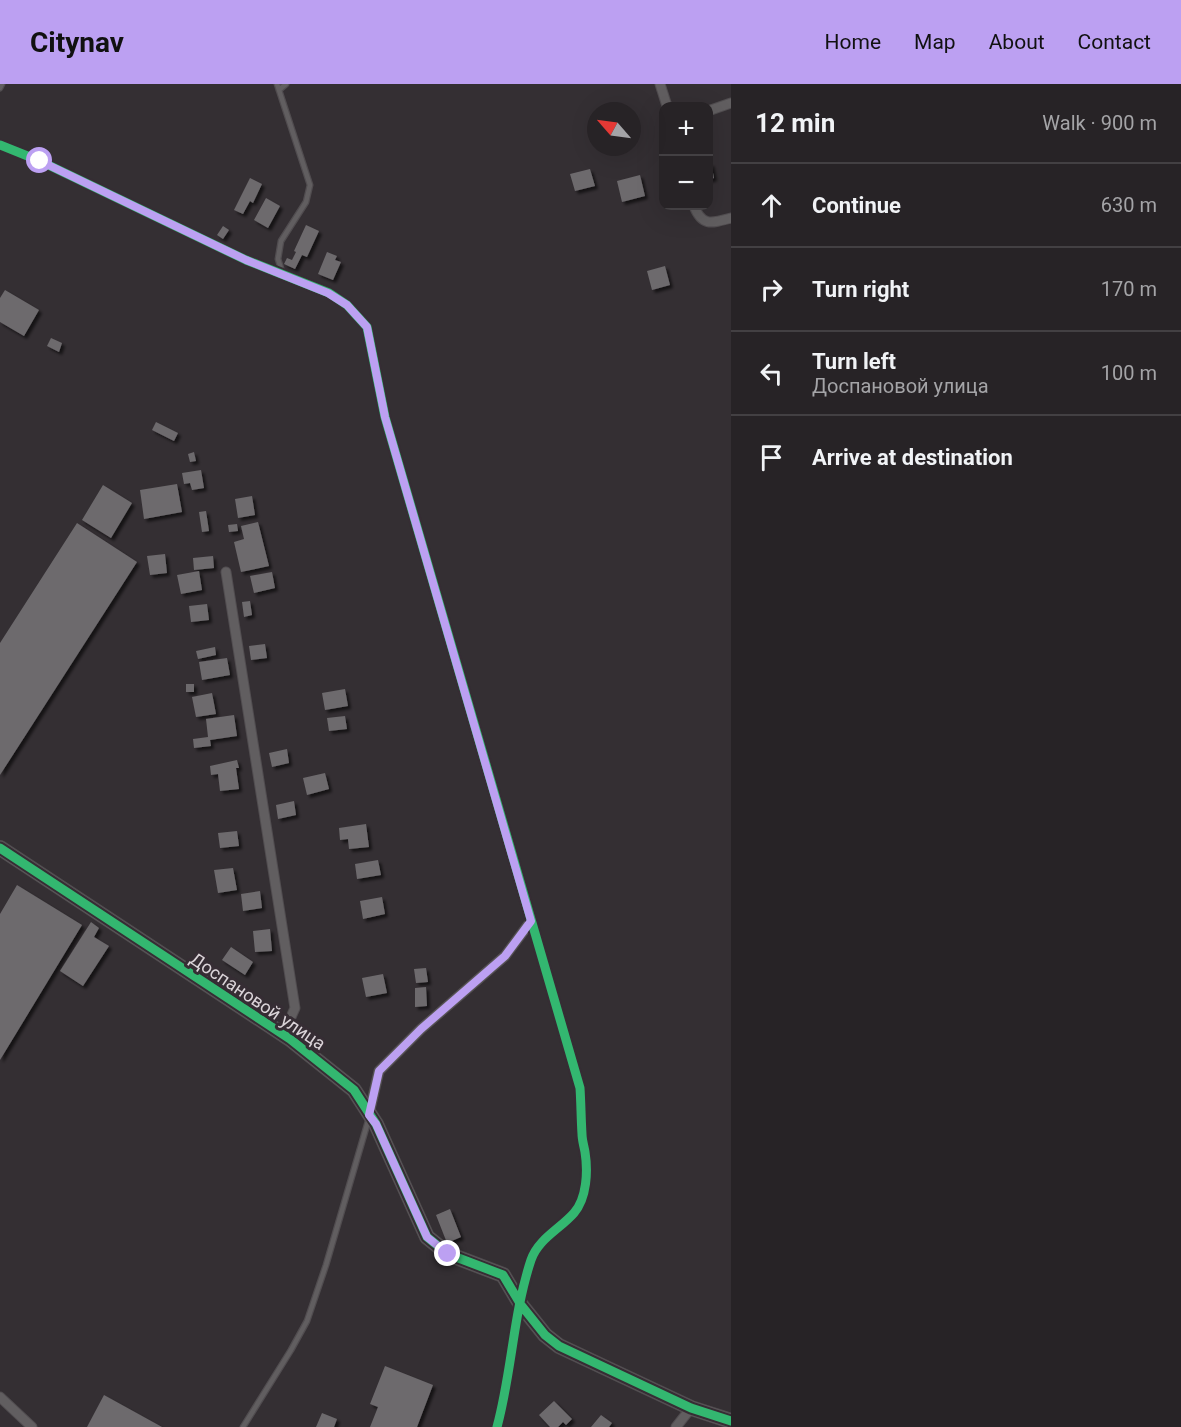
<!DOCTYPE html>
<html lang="en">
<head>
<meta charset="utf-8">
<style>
	:root { --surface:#272326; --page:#332f32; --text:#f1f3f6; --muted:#a4a4a7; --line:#434043; --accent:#bca0f2 }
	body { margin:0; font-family:Roboto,sans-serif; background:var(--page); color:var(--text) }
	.controls { position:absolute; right:18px; top:18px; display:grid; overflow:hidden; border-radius:12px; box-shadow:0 6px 24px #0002 }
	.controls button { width:54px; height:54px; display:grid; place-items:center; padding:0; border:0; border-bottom:2px solid var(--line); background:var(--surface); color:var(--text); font:30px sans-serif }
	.compass { position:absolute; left:587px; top:18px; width:54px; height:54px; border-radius:50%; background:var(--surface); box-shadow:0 6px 24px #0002; rotate:298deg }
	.stop { position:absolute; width:18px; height:18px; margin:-14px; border:4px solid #bca0f2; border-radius:50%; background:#fff }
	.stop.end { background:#bca0f2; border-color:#fff; box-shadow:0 2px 6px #0008 }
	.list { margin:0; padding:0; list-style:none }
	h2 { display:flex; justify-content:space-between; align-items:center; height:78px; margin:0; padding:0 24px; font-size:26px }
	h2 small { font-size:20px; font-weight:400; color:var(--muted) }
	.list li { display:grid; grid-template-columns:39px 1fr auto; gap:18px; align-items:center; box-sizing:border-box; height:84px; padding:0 24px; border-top:2px solid var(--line) }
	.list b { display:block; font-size:22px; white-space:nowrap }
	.list p { margin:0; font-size:20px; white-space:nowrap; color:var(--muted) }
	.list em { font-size:20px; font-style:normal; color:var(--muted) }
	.icon { flex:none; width:33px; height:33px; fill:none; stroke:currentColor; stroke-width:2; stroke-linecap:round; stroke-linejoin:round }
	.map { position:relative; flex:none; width:731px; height:1343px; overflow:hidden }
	header { display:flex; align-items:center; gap:36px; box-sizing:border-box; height:84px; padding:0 30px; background:var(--accent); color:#111 }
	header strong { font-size:28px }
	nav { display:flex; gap:33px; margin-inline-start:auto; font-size:21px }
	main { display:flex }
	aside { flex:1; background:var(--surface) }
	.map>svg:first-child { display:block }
	.building { fill:#6d6a6d; filter:url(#shadow) }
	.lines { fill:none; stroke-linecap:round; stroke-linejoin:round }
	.lane-casing { stroke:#514d50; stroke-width:7 }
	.street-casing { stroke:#514d50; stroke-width:11 }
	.secondary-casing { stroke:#514d50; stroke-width:16 }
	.lane { stroke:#615e60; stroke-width:4.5 }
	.street { stroke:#615e60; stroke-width:9 }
	.secondary { stroke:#615e60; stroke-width:14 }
	.cycleway-casing { stroke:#362d34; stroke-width:13 }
	.cycleway { stroke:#33b770; stroke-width:9 }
	.route { stroke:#bca0f2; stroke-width:8 }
	.labels { text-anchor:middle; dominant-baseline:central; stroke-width:6; stroke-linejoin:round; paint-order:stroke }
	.street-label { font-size:18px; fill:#dbd4d9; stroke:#362d34 }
</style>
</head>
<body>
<header>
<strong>Citynav</strong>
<nav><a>Home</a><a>Map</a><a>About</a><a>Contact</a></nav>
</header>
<main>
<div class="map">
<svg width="731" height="1343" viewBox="0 0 731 1343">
	<defs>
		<filter id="shadow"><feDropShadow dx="3" dy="3" stdDeviation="1.5" flood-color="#0009"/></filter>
	</defs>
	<rect width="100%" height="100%" fill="#342f33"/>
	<path class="building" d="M711 79 714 94 708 96V80Z
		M590 85 595 102 575 107 570 90Z
		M640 91 645 112 622 118 617 97Z
		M250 94 262 100 253 119 250 117 243 130 234 126Z
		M266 114 280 122 268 144 254 136Z
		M306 141 319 147 307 173 302 171 295 185 284 180 287 174 292 176 296 168 294 167Z
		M223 142 229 146 223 155 217 151Z
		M327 168 337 172 335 176 341 178 333 196 318 190Z
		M665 182 670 201 652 206 647 187Z
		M5 206 39 226 24 252 0 238V214Z
		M51 254 62 259 59 268 47 262Z
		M156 338 178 349 174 357 152 346Z
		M194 368 196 377 190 378 188 370Z
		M201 386 204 404 192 406 190 399 184 400 182 389Z
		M177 400 182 428 144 435 140 406Z
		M103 401 132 419 111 454 82 436Z
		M252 412 255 431 238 434 235 415Z
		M206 427 209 447 202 448 199 428Z
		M258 438 269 482 241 488 234 458 244 455 241 442Z
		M77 439 137 478 0 691V559Z
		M237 440 238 447 229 448 228 441Z
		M165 470 167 489 150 491 147 472Z
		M213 472 214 484 194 486 193 474Z
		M199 487 202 506 181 510 177 491Z
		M272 488 275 504 254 509 250 492Z
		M250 517 252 531 244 533 242 518Z
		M207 520 209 536 191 538 189 522Z
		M265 560 267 574 251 576 249 562Z
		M215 563 216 571 198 575 196 567Z
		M227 574 230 591 202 596 199 578Z
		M186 600H194V608H186Z
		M345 605 348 622 325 626 322 609Z
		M212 609 216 630 196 633 192 613Z
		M234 631 237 652 210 656 211 662 194 664 193 655 208 653 206 635Z
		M345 632 347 645 329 647 327 634Z
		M287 665 289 679 272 683 269 669Z
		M237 676 239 684H236L239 705 220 707 218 690 211 691 210 682Z
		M325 689 329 705 307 711 303 694Z
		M294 717 296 731 278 735 276 721Z
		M366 740 369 763 349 765 348 755 340 756 339 744Z
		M237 747 239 762 220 764 218 749Z
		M378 776 381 791 357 795 355 780Z
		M233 784 237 806 218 809 214 786Z
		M17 801 82 841 0 976V830Z
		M260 807 262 824 243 827 241 810Z
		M382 813 385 830 363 835 360 817Z
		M91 838 99 844 94 853 109 862 83 902 60 887Z
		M270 845 272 867 255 868 253 847Z
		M231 863 253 878 245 891 222 876Z
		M426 884 428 898 416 899 414 885Z
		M383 890 387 909 366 913 362 894Z
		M426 903 427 922 415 923V904Z
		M450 1125 461 1153 447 1159 436 1131Z
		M385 1282 433 1301 417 1343H370L378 1323 370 1320Z
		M104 1311 162 1343H87Z
		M554 1317 572 1335 566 1341 563 1338 558 1343H550L539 1331Z
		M322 1329 337 1335 334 1343H316Z
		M601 1331 612 1339 609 1343H591Z"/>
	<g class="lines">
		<g class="lane-casing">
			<path id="lane" d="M277 0 310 101 306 118 281 157 278 175 283 191
				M0 4 2 0
				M279 6 286 0
				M243 1343 291 1266 307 1237 326 1181 369 1034"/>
		</g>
		<g class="street-casing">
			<path id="street" d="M660 0 667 22
				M708 27 731 19
				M0 61 40 77 246 176 329 209 347 221 367 243 385 333 580 1004C581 1019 581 1034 582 1050 582 1056 584 1062 585 1068 588 1087 587 1114 574 1129 560 1145 538 1155 531 1176 513 1230 512 1288 497 1343
				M694 122C702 143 712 139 731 134
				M226 488 295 924 283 951
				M369 1030 379 987 421 945 505 872 531 837
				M0 1313 32 1343
				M676 1343 691 1324"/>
		</g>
		<g class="secondary-casing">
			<path id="secondary" d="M0 764 290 955 354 1006 376 1040 427 1153 448 1170 503 1191 521 1221 545 1251 559 1262 691 1324 731 1337"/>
		</g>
		<use href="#lane" class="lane"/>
		<use href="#street" class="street"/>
		<use href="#secondary" class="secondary"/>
		<g class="cycleway-casing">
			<path id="cycleway" d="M0 61 40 77 246 176 329 209 347 221 367 243 385 333 580 1004C581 1019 581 1034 582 1050 582 1056 584 1062 585 1068 588 1087 587 1114 574 1129 560 1145 538 1155 531 1176 513 1230 512 1288 497 1343
				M0 764 290 955 354 1006 376 1040 427 1153 448 1170 503 1191 521 1221 545 1251 559 1262 691 1324 731 1337"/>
		</g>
		<use href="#cycleway" class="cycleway"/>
	</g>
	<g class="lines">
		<path class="route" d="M40 77 246 176 328 209 347 221 367 243 385 333 531 837 505 872 421 945 379 987 369 1031 376 1040 427 1153 448 1170"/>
	</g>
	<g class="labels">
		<g class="street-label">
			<text transform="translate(258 917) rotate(34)">Доспановой улица</text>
		</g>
	</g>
</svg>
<div class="controls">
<button>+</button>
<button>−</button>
</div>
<svg class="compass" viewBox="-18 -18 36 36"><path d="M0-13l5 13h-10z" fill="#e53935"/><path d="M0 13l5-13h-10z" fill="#a4a4a7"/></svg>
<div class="stop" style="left:40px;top:77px"></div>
<div class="stop end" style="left:448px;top:1170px"></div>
</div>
<aside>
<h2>12 min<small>Walk · 900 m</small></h2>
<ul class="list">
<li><svg class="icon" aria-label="ahead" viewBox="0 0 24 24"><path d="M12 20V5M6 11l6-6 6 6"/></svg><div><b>Continue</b></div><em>630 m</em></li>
<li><svg class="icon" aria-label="right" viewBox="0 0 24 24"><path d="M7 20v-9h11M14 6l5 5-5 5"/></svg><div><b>Turn right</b></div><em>170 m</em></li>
<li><svg class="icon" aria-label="left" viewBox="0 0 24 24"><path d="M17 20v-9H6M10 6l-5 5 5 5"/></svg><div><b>Turn left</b><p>Доспановой улица</p></div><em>100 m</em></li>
<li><svg class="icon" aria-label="arrive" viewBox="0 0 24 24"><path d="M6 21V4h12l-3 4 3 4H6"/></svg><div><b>Arrive at destination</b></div></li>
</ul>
</aside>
</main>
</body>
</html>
